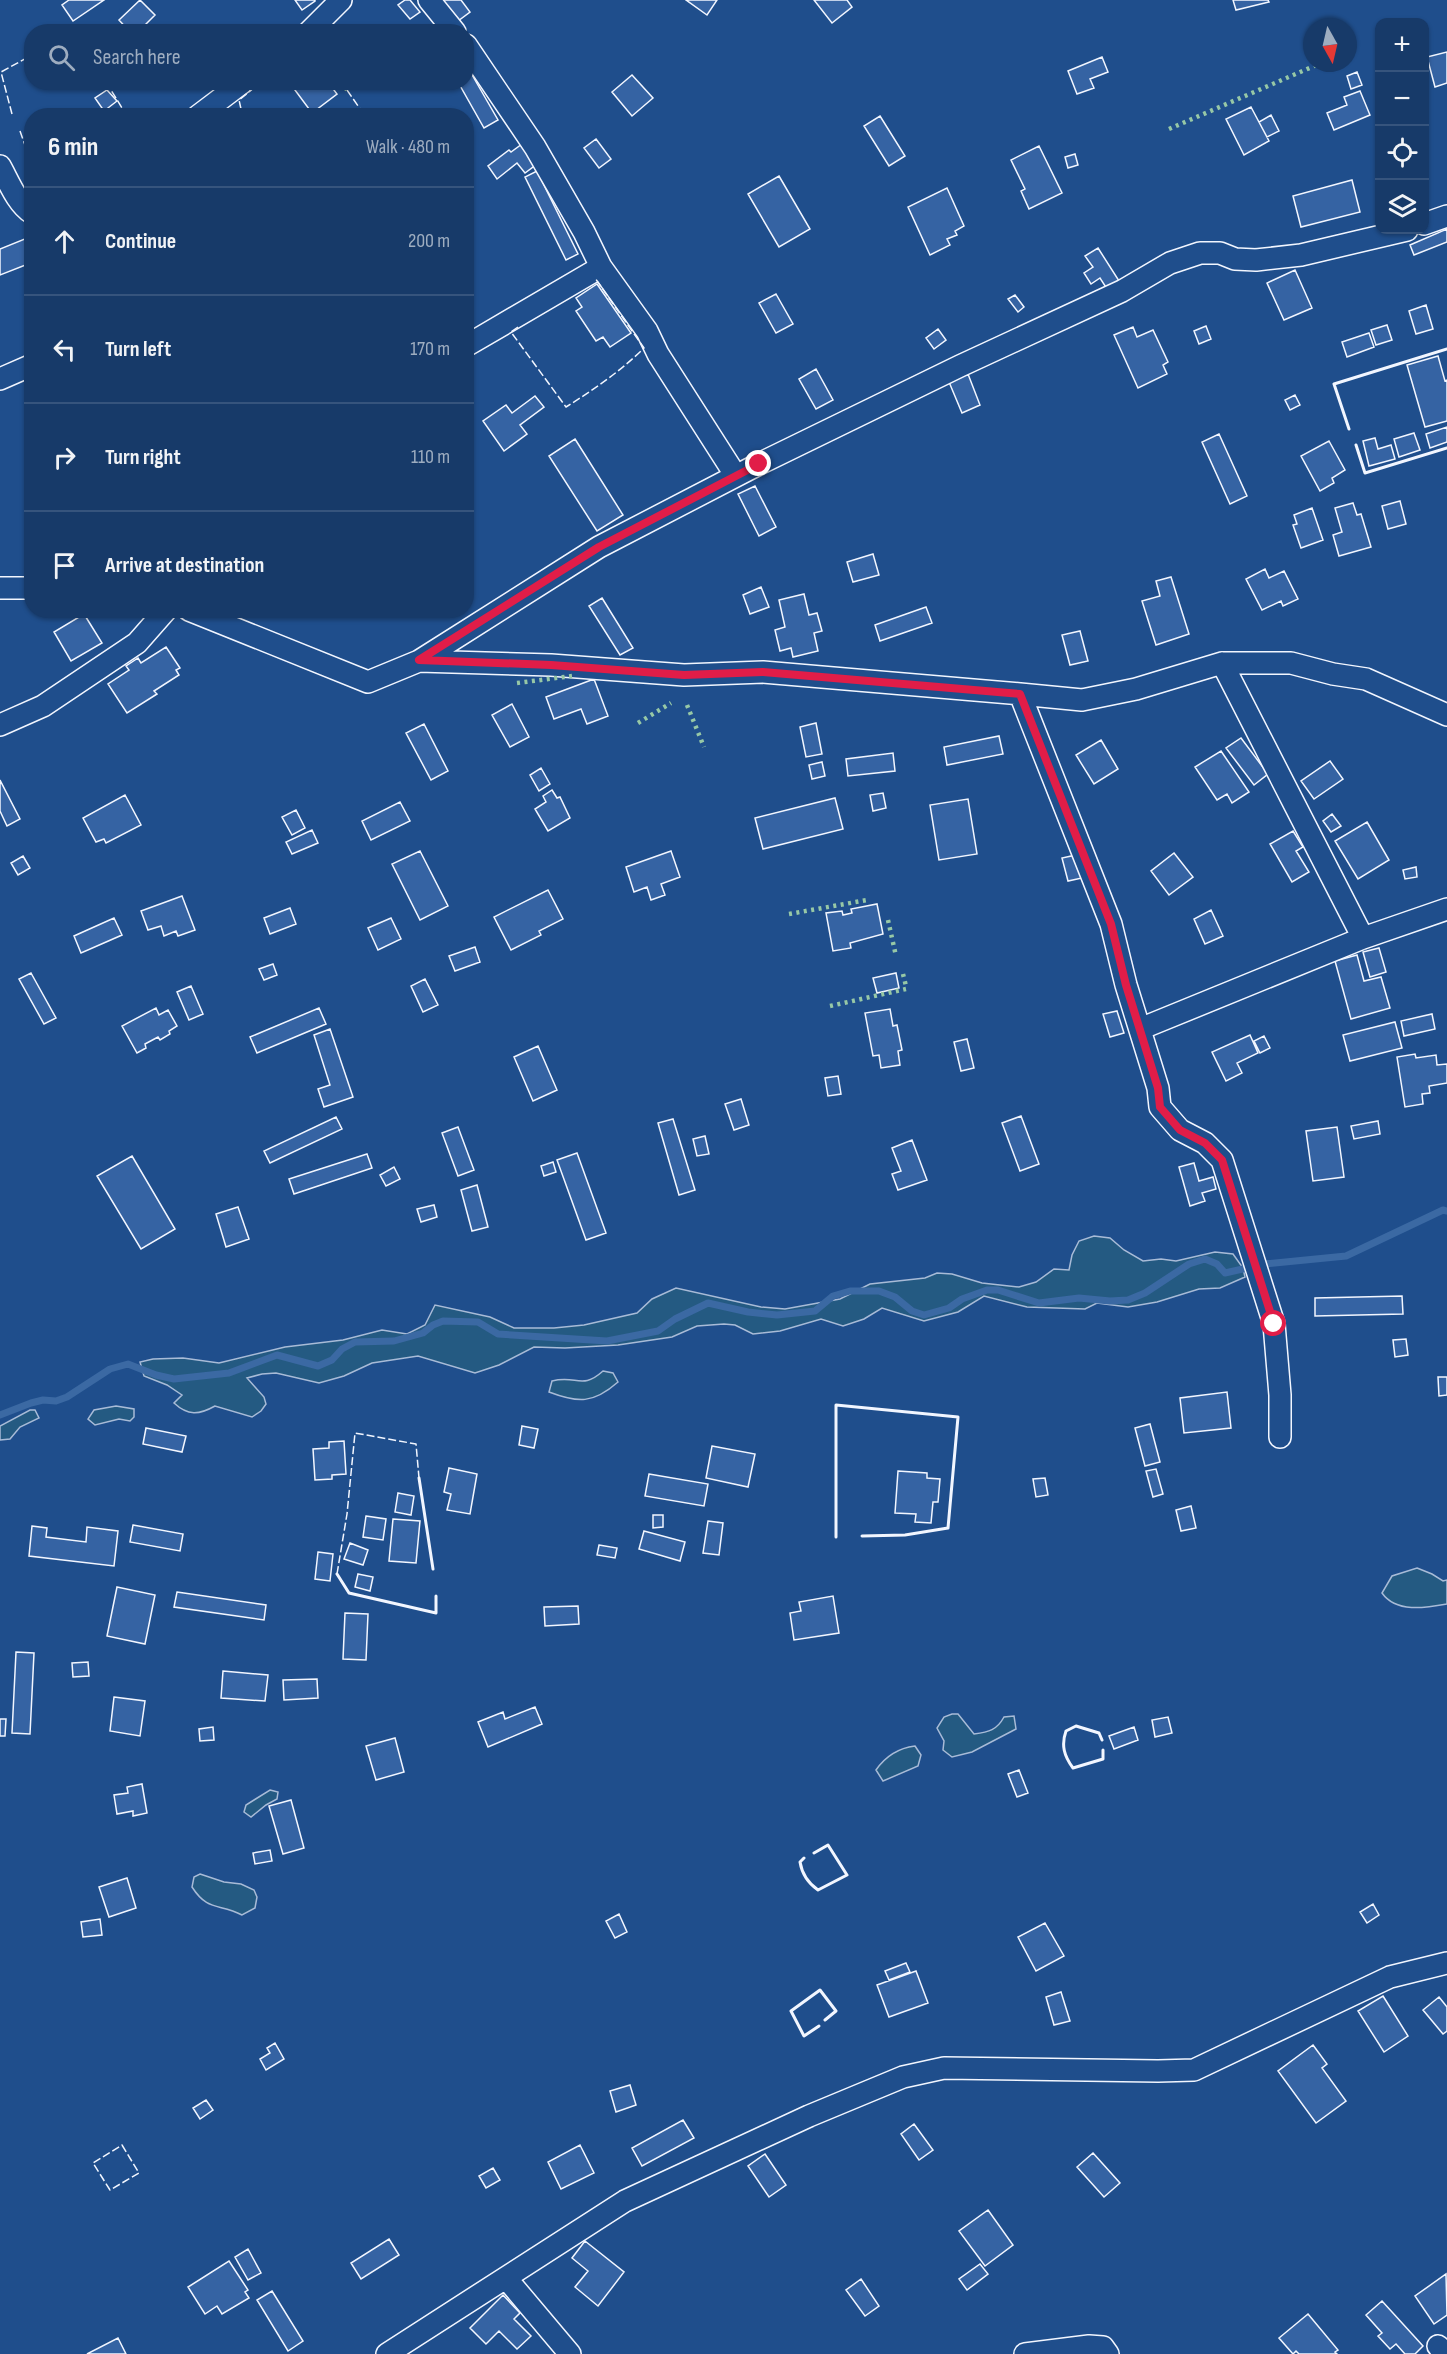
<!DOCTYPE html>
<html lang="en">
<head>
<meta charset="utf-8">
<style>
	:root { --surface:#173a69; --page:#244571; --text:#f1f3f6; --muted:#9eadc0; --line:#36547d }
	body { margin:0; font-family:"Sofia Sans Condensed",sans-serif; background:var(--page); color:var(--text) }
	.controls { position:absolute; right:18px; top:18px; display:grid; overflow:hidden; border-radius:12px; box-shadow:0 2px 4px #0004 }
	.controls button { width:54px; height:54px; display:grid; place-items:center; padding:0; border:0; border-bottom:2px solid var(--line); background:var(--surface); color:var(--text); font:30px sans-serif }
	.compass { position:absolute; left:1303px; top:18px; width:54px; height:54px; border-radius:50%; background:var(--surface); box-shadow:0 2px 4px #0004; rotate:172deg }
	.stop { position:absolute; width:18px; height:18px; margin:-14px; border:4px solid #e11d48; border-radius:50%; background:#fff }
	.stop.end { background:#e11d48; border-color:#fff; box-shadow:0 2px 6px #0008 }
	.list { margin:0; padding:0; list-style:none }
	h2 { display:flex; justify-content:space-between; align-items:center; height:78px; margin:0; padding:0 24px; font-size:26px }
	h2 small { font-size:20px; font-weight:400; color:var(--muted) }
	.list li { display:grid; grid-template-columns:39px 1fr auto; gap:18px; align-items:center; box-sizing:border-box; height:108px; padding:0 24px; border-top:2px solid var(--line) }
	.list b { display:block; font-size:22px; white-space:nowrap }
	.list em { font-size:20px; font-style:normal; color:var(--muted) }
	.icon { flex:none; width:33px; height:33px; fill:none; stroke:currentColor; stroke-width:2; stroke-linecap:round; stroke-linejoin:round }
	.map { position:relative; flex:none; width:1447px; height:2354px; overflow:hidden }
	.search { position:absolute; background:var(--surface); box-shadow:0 2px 4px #0004; left:24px; top:24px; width:450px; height:66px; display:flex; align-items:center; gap:15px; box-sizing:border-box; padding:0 21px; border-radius:24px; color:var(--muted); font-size:22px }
	.panel { position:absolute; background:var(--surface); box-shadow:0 2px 4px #0004; left:24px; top:108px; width:450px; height:510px; border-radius:24px }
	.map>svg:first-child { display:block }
	.green { fill:#245a82; stroke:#a8bbd7; stroke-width:1.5 }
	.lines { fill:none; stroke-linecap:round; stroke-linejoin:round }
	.stream { stroke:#3b69a3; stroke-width:7 }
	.building { fill:#3563a3; stroke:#f2f6ff; stroke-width:1.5 }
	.street-casing { stroke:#f2f6ff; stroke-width:24 }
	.street { stroke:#1f4e8c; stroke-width:21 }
	.hedge { stroke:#97c8a6; stroke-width:4.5; stroke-dasharray:3 4.5; stroke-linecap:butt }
	.fence { stroke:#f2f6ff; stroke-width:1.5; stroke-dasharray:8 3; stroke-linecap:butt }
	.wall { stroke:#f2f6ff; stroke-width:3 }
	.route { stroke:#e11d48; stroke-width:8 }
</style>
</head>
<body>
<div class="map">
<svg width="1447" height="2354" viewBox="0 0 1447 2354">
	<rect width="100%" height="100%" fill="#1f4e8c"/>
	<path class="green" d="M1094 1236 1110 1238 1124 1250 1143 1261 1161 1259 1176 1261 1215 1252 1233 1254 1243 1268 1245 1277 1220 1288 1199 1289 1157 1302 1128 1307 1097 1303 1085 1309 1027 1307 984 1296 958 1312 924 1321 882 1308 864 1319 843 1326 821 1319 780 1331 753 1334 735 1325 724 1324 697 1326 672 1337 618 1345 565 1348 534 1347 499 1365 475 1373 418 1356 372 1363 344 1376 319 1383 276 1373 262 1374 247 1378 264 1397 266 1404 261 1411 252 1417 215 1406C199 1415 188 1416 174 1403L182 1395 167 1385 144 1376 140 1362 153 1359 183 1358 219 1363 285 1347 343 1340 382 1330 407 1334 425 1325 435 1305 490 1317 514 1328H554L584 1325 637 1313 652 1299 676 1288 761 1307 785 1309 840 1299 870 1284 925 1278 937 1273 952 1274 982 1283 1019 1287 1036 1282 1054 1269 1069 1270 1072 1255 1079 1241Z
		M603 1371 613 1373 618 1382C593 1404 578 1403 549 1392L552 1381C577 1375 582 1390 603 1371Z
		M116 1406 134 1409V1417L130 1421 119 1419 95 1425 88 1419 94 1410Z
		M30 1410H35L39 1418 20 1427 10 1439 0 1440V1426Z
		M1417 1568 1432 1574 1443 1581 1447 1580V1604C1425 1608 1396 1613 1382 1593L1392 1576Z
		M952 1714H958L974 1734C989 1732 997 1730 1004 1717L1014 1716 1016 1729 972 1752 952 1757 943 1750 944 1741 937 1728 944 1717Z
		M915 1746 921 1755 918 1766 883 1781 876 1770C885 1757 899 1748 915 1746Z
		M270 1790 278 1792 277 1799 266 1805 251 1817 244 1812 246 1805Z
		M200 1874 224 1882 241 1884 254 1890 257 1897 255 1908 242 1915C219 1903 208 1912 192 1887L194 1877Z"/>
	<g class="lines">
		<path class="stream" d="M0 1415 31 1403 43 1400 56 1401 67 1397 110 1369 128 1364 156 1375 174 1379 229 1373 277 1355 318 1366 332 1360 342 1349 355 1342 394 1341 423 1333 433 1325 443 1321 478 1322 498 1334 607 1341 658 1331 675 1319 708 1303 748 1312 777 1315 815 1311 833 1296 850 1291H879L895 1297 912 1311 924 1315 949 1308 962 1299 987 1290H998L1039 1303 1079 1298 1110 1301 1128 1300 1145 1293 1189 1264 1205 1259 1217 1264 1225 1273 1265 1264 1346 1256 1443 1210 1447 1211"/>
	</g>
	<path class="building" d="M69 0H104L73 21 62 5Z
		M140 0 155 15 138 32H130L119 20Z
		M295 0H315V1L302 10Z
		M405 0H410L420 12 410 19 398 5Z
		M442 0H461L470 12 458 21Z
		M686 0H717L707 15Z
		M814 0H847L852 7 832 23Z
		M1233 0H1268L1269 2 1236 10Z
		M1447 52V83L1435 87 1427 57Z
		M1102 57 1108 72 1090 79 1094 88 1077 94 1068 71Z
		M1357 72 1362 85 1351 89 1347 76Z
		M471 73 498 120 484 128 458 82H466V75Z
		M632 75 653 98 632 116 612 92Z
		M289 82H328L337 94 312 113Z
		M107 90 117 101 104 111 95 98Z
		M1360 91 1370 115 1334 130 1327 113 1347 105 1344 97Z
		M1251 107 1269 141 1244 155 1226 119Z
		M1271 115 1279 131 1267 137 1259 122Z
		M880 116 905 156 889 166 864 126Z
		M596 139 611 159 599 168 584 148Z
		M522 144 537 164 525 173 517 163 497 179 488 166 509 150 511 152Z
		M1039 146 1062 193 1029 209 1021 191 1025 189 1011 160Z
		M1075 154 1078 165 1068 168 1065 157Z
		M537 171 578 254 566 260 525 177Z
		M779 176 810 229 779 247 748 194Z
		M1352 180 1360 212 1301 227 1293 196Z
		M947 188 964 226 955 231 957 235 947 239 950 245 930 255 908 207Z
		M1447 229V242L1414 255 1410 245Z
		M32 236V273L28 264 0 275V249Z
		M1098 248 1121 284 1109 292 1100 278 1091 284 1084 273 1093 267 1085 256Z
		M1295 270 1312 308 1284 320 1267 283Z
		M597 284 631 333 610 347 603 337 596 341 576 311 582 307 576 298Z
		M776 294 793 324 776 333 759 303Z
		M1015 295 1024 307 1018 312 1008 299Z
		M1426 305 1433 329 1416 334 1409 311Z
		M1387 325 1392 340 1376 345 1371 330Z
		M1206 326 1211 339 1199 344 1194 331Z
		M1133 327 1137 337 1153 330 1168 362 1163 365 1167 374 1138 388 1114 335Z
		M938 329 946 340 934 349 926 338Z
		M1369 333 1374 347 1347 357 1342 342Z
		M1438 356 1445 381 1447 380V421L1425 427 1407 365Z
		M816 369 833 400 816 409 799 379Z
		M968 374 980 405 962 413 949 382Z
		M1295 395 1300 405 1290 410 1285 400Z
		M535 396 544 407 520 425 527 434 504 451 483 421 506 405 512 413Z
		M1447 427V442L1430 448 1426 434Z
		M1414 433 1420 450 1399 457 1394 439Z
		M1219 434 1247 496 1230 504 1202 442Z
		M1375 438 1378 449 1391 445 1395 459 1369 466 1363 441Z
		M575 439 623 515 597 531 549 456Z
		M1329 441 1345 470 1332 478 1334 483 1320 491 1301 456Z
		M755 486 776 527 759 536 738 494Z
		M1400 501 1406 524 1388 529 1382 506Z
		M1353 503 1357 515 1361 514 1371 547 1339 556 1333 535 1342 532 1335 508Z
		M1312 508 1323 540 1301 548 1293 525 1297 524 1294 515Z
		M873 554 879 575 853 582 847 562Z
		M1265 569 1269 578 1284 571 1298 599 1283 606 1281 601 1262 610 1246 579Z
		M1171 577 1189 634 1156 645 1142 601 1160 596 1156 581Z
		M761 587 769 607 750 614 743 595Z
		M804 594 809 615 817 613 822 631 814 633 818 651 793 657 791 648 780 651 775 630 785 627 779 600Z
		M602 598 633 648 620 655 589 606Z
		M926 607 932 623 880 641 875 625Z
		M84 614 102 643 71 661 54 632Z
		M1080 631 1088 661 1070 665 1062 635Z
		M166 647 180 668 176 670 179 675 154 691 157 694 127 713 108 684 129 670 126 666 138 658 141 663Z
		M594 679 608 716 587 724 581 709 554 719 546 697Z
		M512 704 529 737 510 747 492 715Z
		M816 723 822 754 806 757 800 727Z
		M424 724 448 771 431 780 406 733Z
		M999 736 1003 754 947 765 944 747Z
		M1241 738 1268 774 1254 785 1226 748Z
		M1101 740 1118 769 1094 784 1076 755Z
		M1221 751 1249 792 1232 803 1227 794 1217 800 1195 767Z
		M893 753 895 771 848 776 846 759Z
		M1330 761 1343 779 1314 799 1301 781Z
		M822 762 825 776 812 779 809 765Z
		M541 768 550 784 539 791 530 775Z
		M0 780 20 819 7 826 0 811Z
		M552 790 557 798 560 797 570 818 548 831 535 809 546 802 543 796Z
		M883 793 886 808 873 811 870 795Z
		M125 795 141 825 106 843 104 839 96 842 83 818Z
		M835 798 843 829 763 849 755 818Z
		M968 799 977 854 939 860 930 805Z
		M400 802 410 821 371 840 362 821Z
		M296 810 305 828 292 835 282 817Z
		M1332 814 1341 826 1331 832 1323 821Z
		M1367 822 1389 860 1358 879 1335 841Z
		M312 830 318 843 292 854 286 842Z
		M1293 831 1303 847 1296 851 1309 872 1292 882 1270 844Z
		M420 851 448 906 420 920 392 864Z
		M671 851 680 877 661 884 665 895 651 900 647 887 634 892 626 867Z
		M1174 853 1193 877 1169 895 1151 871Z
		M1076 855 1082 878 1068 881 1062 858Z
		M23 856 30 868 18 875 11 863Z
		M1416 867 1417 877 1405 879 1403 870Z
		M548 890 563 919 539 931 541 935 511 950 494 917Z
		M182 896 195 930 178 936 176 931 164 936 161 926 148 930 141 911Z
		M877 904 883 934 850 943 851 948 833 951 826 913 842 911 843 915 852 913 851 909Z
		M290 908 296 924 270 934 264 918Z
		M1211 910 1223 936 1205 944 1194 919Z
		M114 918 122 935 81 953 74 936Z
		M391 918 401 939 378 950 368 928Z
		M475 947 480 962 455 971 449 956Z
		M1379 948 1386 972 1370 977 1363 952Z
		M1357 955 1364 981 1381 977 1390 1008 1351 1019 1335 961Z
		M273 964 277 975 264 980 259 969Z
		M31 973 56 1018 44 1024 19 979Z
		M896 973 899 988 877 993 873 978Z
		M425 979 438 1005 423 1012 411 986Z
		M191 986 203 1014 189 1020 177 992Z
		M156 1008 159 1015 168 1010 177 1026 169 1031 170 1034 160 1040 158 1037 145 1044 146 1048 137 1053 122 1026Z
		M319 1008 326 1024 257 1053 250 1037Z
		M890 1009 893 1026 897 1025 902 1050 898 1051 900 1065 881 1068 879 1055 873 1056 865 1013Z
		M1117 1011 1124 1033 1110 1037 1103 1014Z
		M1432 1014 1435 1029 1404 1036 1401 1021Z
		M1395 1022 1402 1048 1350 1061 1343 1035Z
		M330 1029 353 1097 324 1107 318 1089 330 1085 314 1035Z
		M1250 1035 1258 1053 1237 1063 1242 1073 1226 1081 1212 1052Z
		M1264 1036 1270 1048 1260 1053 1254 1041Z
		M967 1039 974 1068 961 1071 954 1042Z
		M538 1046 557 1090 533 1101 514 1057Z
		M1415 1054 1416 1058 1436 1055 1437 1065 1447 1064V1083L1429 1086 1430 1093 1422 1094 1423 1104 1405 1107 1397 1057Z
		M838 1076 841 1094 828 1096 825 1078Z
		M741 1099 749 1125 734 1130 725 1104Z
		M1021 1116 1039 1164 1020 1171 1002 1123Z
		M336 1117 342 1129 270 1163 264 1151Z
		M673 1119 695 1190 679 1195 658 1123Z
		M1378 1121 1380 1134 1354 1139 1351 1126Z
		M458 1127 474 1170 458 1176 442 1133Z
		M1337 1127 1344 1177 1313 1181 1306 1131Z
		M705 1136 709 1154 697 1156 693 1139Z
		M912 1140 927 1180 898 1190 892 1174 901 1171 892 1148Z
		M577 1153 606 1233 586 1240 557 1160Z
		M367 1154 372 1168 294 1194 289 1179Z
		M132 1156 175 1229 141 1249 97 1176Z
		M553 1162 556 1172 544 1176 541 1166Z
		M1194 1163 1199 1181 1213 1177 1216 1189 1202 1193 1205 1201 1190 1206 1179 1167Z
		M394 1167 400 1179 386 1186 380 1175Z
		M477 1185 488 1227 472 1231 461 1190Z
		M434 1205 437 1217 421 1222 417 1209Z
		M238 1207 249 1239 226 1247 216 1214Z
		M1402 1296 1403 1314 1315 1316V1298Z
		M1406 1339 1408 1355 1395 1357 1393 1340Z
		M1438 1377H1447V1395L1439 1396Z
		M1227 1392 1231 1428 1184 1433 1180 1398Z
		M1150 1424 1160 1462 1145 1466 1135 1428Z
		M522 1426 538 1429 534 1448 519 1445Z
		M146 1428 186 1436 182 1452 143 1444Z
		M344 1441 346 1474 332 1475V1479L315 1480 313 1449 329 1448V1442Z
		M712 1446 755 1454 748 1487 706 1478Z
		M449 1468 477 1474 470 1514 447 1510 451 1494 444 1492Z
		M1156 1469 1163 1494 1153 1497 1146 1471Z
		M898 1471 927 1473V1478L940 1479 938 1502H933L931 1523 915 1522 916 1514 895 1513Z
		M649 1474 708 1484 704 1506 645 1496Z
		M1045 1478 1048 1495 1036 1497 1033 1479Z
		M398 1493 414 1496 411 1515 395 1512Z
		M1191 1506 1196 1528 1181 1531 1176 1510Z
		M653 1515H663V1527L653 1528Z
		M366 1516 386 1519 383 1540 363 1537Z
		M393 1519 420 1521 416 1563 389 1561Z
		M708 1521 723 1523 719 1555 703 1553Z
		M133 1525 183 1534 180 1551 130 1542Z
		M32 1526 47 1528 46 1537 86 1542 87 1527 118 1531 114 1566 29 1556Z
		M644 1531 685 1542 680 1561 639 1549Z
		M350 1543 368 1550 363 1565 344 1559Z
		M599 1545 617 1548 615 1558 597 1555Z
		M318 1552 333 1554 330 1581 315 1579Z
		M358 1574 373 1577 370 1591 355 1587Z
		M117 1587 155 1595 145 1644 107 1636Z
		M177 1592 266 1605 264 1620 174 1607Z
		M833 1596 839 1633 794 1640 790 1613 801 1611 799 1602Z
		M578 1606 579 1624 545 1626 544 1607Z
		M345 1613 368 1614 366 1660 343 1659Z
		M16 1652 34 1653 30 1734 12 1733Z
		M88 1662 89 1676 73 1677 72 1663Z
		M223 1671 268 1675 265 1701 221 1698Z
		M317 1679 318 1698 284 1700 283 1680Z
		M114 1697 145 1701 140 1736 110 1731Z
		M535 1707 542 1724 488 1747 478 1722 503 1712 505 1719Z
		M1168 1717 1172 1733 1155 1737 1152 1720Z
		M0 1719H6L5 1736H0Z
		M213 1727 214 1740 200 1741 199 1729Z
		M1134 1727 1138 1740 1114 1749 1109 1736Z
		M395 1738 404 1772 376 1780 366 1746Z
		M1019 1770 1028 1793 1017 1797 1008 1774Z
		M142 1784 147 1813 133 1816V1811L117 1814 114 1795 128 1793 127 1787Z
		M291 1800 304 1848 283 1854 269 1806Z
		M270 1850 272 1861 255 1864 253 1853Z
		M127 1878 136 1908 109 1917 99 1887Z
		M1373 1904 1379 1915 1367 1923 1360 1912Z
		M619 1914 627 1932 615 1938 606 1921Z
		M100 1919 102 1935 83 1937 81 1922Z
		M1045 1923 1064 1956 1036 1971 1018 1937Z
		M906 1963 910 1972 889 1980 885 1971Z
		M916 1971 928 2003 889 2017 877 1985Z
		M1061 1992 1070 2021 1054 2025 1046 1997Z
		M1383 1996 1408 2036 1384 2052 1358 2011Z
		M1439 1997 1447 2007V2031L1443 2034 1423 2010Z
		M275 2043 284 2059 266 2070 260 2059 270 2053 267 2048Z
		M1313 2045 1327 2064 1322 2068 1346 2101 1316 2123 1278 2071Z
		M630 2085 636 2105 616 2112 610 2091Z
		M206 2100 213 2110 200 2119 193 2108Z
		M683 2120 694 2138 642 2166 632 2148Z
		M914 2124 933 2150 919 2160 901 2134Z
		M580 2145 594 2173 561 2189 548 2162Z
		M1093 2153 1120 2183 1104 2197 1077 2167Z
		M765 2154 786 2185 769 2197 748 2166Z
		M493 2168 500 2180 486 2188 479 2176Z
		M988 2210 1013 2245 985 2266 959 2231Z
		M389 2239 399 2255 361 2279 351 2263Z
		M585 2241 624 2272 598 2306 575 2287 588 2271 572 2258Z
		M248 2249 261 2273 248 2280 235 2257Z
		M229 2261 248 2290 245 2292 249 2298 222 2314 217 2306 205 2314 188 2287Z
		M980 2264 988 2274 967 2290 959 2279Z
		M1446 2274 1447 2315 1434 2324 1415 2296Z
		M861 2279 879 2306 865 2316 846 2290Z
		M272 2291 303 2341 288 2351 257 2300Z
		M503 2295 520 2313 514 2319 531 2336 517 2349 499 2331 486 2344 470 2328Z
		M1382 2301 1423 2346 1415 2354H1405L1396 2344 1390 2349 1378 2336 1382 2333 1366 2315Z
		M1308 2314 1338 2350 1335 2352 1337 2354H1299L1296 2351 1293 2354 1279 2338Z
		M118 2338 126 2354H87Z"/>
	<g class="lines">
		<g class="street-casing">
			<path id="street" d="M429 0 455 32
				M309 32 341 0
				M466 45 535 147 584 232 601 267 647 331 658 354 736 476
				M198 116 243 82
				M0 166C8 180 17 204 32 213
				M1424 224 1447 216
				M466 346 601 267
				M0 379 32 365
				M0 588H32
				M189 610 368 682 419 661 599 547 759 464 960 366 1122 291 1170 263 1200 253H1220L1235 259 1256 260 1301 255 1407 230
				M419 661 551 665 684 675 763 672 1020 694 1111 924 1126 985 1158 1088 1160 1107 1180 1130 1205 1143 1222 1160 1274 1324 1280 1395V1437
				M1222 663 1363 938
				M1020 694 1082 700 1136 689 1222 663H1291L1333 674 1366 679 1447 715
				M0 725 43 706 137 643 166 610
				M1140 1029 1363 938 1447 909
				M506 2278 570 2354
				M1438 2346 1447 2354
				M387 2354 625 2201 809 2116 903 2077 944 2068 1158 2071 1194 2070 1390 1977 1447 1963
				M1025 2354 1089 2346 1103 2347 1108 2354"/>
		</g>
		<use href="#street" class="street"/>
		<path class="hedge" d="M341 82 347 90
			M1169 129 1321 63
			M517 683 572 676
			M687 705 704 747
			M638 723 671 703
			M789 914 867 900
			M888 920 896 956
			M903 974 906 986
			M830 1006 906 989"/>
		<path class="fence" d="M72 32H73
			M106 82 127 116
			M347 90 365 116
			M241 109 239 100 261 82
			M12 114 1 72 32 55
			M20 131 32 165
			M518 327 511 332 566 407C593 390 621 371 644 348L595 278
			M337 1574 347 1514 355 1433 416 1444 419 1478
			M122 2145 139 2173 110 2190 93 2163Z"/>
		<path class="wall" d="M1349 429 1334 384 1447 349
			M1356 445 1365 473 1447 448
			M419 1478 433 1569
			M836 1537V1405L958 1417 948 1528 905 1535 862 1536
			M337 1574 349 1593 436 1613V1596
			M1102 1740 1099 1733 1076 1726 1066 1731C1061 1745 1064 1756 1073 1768L1103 1759V1750
			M804 1858 800 1862C802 1874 808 1883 818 1890L847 1875 828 1845 814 1853
			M819 2026 804 2036 791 2011 820 1990 836 2011 825 2020"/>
	</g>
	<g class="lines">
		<path class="route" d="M759 464 599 547 419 660 551 665 684 675 763 672 1020 694 1111 924 1126 985 1158 1088 1160 1107 1180 1130 1205 1143 1222 1160 1274 1324"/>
	</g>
</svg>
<div class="controls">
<button>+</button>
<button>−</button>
<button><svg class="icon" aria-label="locate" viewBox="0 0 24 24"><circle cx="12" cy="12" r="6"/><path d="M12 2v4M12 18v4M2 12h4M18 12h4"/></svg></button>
<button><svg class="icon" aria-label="layers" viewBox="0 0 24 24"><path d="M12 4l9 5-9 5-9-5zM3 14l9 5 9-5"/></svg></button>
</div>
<svg class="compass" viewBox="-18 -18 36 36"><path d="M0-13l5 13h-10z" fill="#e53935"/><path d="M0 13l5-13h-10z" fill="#9eadc0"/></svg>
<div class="stop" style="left:1274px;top:1324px"></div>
<div class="stop end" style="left:759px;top:464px"></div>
<div class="search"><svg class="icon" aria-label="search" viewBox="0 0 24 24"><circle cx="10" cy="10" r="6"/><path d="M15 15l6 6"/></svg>Search here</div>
<section class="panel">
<h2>6 min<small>Walk · 480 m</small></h2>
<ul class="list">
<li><svg class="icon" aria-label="ahead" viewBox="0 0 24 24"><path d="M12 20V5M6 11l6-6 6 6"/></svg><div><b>Continue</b></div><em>200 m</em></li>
<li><svg class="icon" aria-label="left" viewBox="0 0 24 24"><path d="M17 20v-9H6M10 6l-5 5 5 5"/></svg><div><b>Turn left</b></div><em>170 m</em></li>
<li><svg class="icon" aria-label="right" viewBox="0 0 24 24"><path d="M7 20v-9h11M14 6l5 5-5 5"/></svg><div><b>Turn right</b></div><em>110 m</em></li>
<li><svg class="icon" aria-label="arrive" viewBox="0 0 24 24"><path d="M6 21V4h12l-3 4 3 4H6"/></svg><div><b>Arrive at destination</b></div></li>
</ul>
</section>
</div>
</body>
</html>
